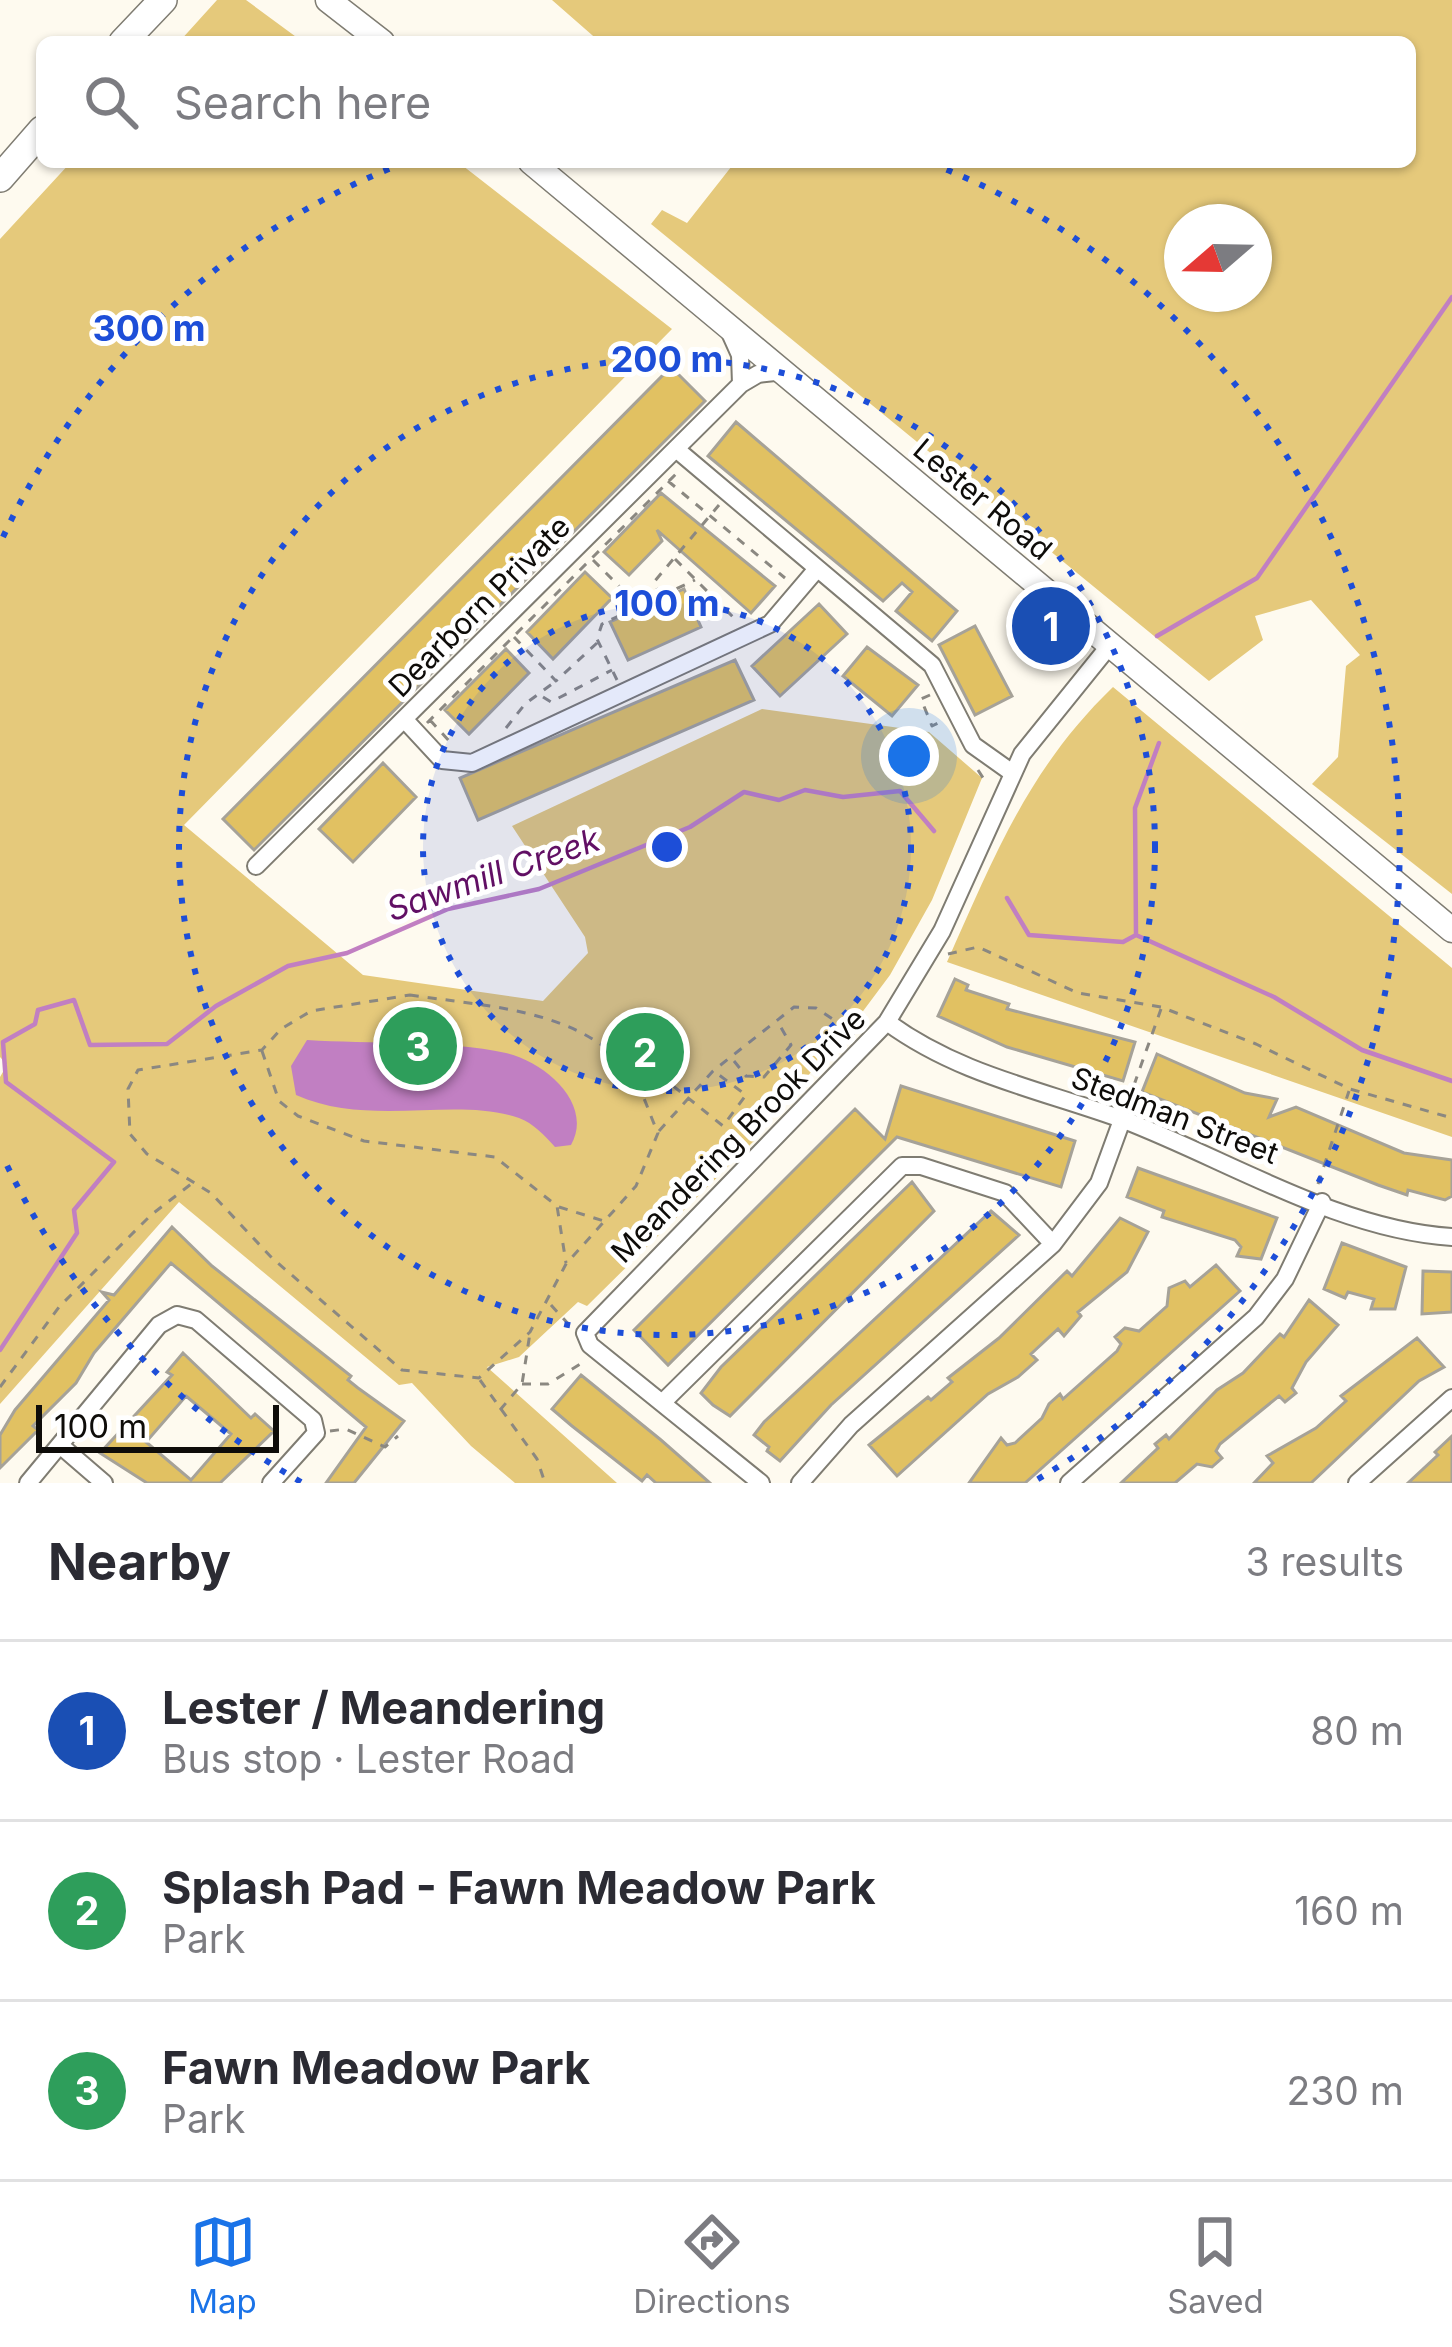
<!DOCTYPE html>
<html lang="en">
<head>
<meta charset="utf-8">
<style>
	:root { --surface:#fff; --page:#f2f2f3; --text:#2b2b33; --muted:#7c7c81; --line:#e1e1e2; --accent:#1a73e8 }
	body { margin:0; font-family:Inter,sans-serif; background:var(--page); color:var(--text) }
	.compass { position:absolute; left:1164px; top:204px; width:108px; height:108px; border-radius:50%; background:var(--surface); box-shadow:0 3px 9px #0004; rotate:250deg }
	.scale { position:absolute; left:36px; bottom:30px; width:243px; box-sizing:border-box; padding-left:12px; border:6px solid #0e0c09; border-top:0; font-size:33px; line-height:42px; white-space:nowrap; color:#0e0c09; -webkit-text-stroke:9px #fff; paint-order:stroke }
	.you { position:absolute; left:909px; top:756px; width:42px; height:42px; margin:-30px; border:9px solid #fff; border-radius:50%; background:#1a73e8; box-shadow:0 0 0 18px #1a73e833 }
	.badge { display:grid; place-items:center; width:78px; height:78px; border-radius:50%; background:var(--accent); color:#fff; font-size:39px; font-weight:700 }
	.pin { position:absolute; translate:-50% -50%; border:6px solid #fff; box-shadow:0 3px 12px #0006 }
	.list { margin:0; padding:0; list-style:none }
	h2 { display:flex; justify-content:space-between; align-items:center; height:156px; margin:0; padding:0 48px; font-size:51px }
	h2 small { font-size:39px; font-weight:400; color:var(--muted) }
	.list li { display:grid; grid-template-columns:78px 1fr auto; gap:36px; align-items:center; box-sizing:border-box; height:180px; padding:0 48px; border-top:3px solid var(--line) }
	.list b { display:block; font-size:45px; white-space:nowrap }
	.list p { margin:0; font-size:39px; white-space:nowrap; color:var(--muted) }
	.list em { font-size:39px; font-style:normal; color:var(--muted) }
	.icon { flex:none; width:66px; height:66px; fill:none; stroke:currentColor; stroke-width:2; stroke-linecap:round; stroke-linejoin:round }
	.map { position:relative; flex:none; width:1452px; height:1483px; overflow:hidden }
	.search { position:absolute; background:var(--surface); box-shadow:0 3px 9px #0004; left:36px; right:36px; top:36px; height:132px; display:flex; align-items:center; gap:30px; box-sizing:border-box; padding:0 42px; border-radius:18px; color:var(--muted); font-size:45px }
	.sheet { height:696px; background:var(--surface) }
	nav { display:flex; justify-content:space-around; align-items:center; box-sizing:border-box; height:168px; border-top:3px solid var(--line); background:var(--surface); font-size:33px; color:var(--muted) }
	nav a { display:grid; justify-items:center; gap:6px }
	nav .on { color:var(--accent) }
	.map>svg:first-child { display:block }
	.green { fill:#e5c97b; fill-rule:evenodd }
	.water { fill:#c17fc2 }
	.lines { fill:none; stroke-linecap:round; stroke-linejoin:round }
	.stream { stroke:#c17fc2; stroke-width:4.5 }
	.building { fill:#e1c162; stroke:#a6a298; stroke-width:3; fill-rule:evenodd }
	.minor-casing { stroke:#7f7c72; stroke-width:20 }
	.secondary-casing { stroke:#7f7c72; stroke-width:27 }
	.primary-casing { stroke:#7f7c72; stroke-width:30 }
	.path { stroke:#8b8881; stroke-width:3; stroke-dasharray:9 9; stroke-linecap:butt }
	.minor { stroke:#fff; stroke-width:16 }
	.secondary { stroke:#fff; stroke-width:24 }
	.primary { stroke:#fff; stroke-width:27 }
	.ring { fill:none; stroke:#1d4ed8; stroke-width:6; stroke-dasharray:6 12 }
	.labels { text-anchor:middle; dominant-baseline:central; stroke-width:10; stroke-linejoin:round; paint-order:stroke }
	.street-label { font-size:30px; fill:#0e0c09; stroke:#fff }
	.water-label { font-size:33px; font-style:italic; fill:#610f64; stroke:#fff }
	.centre { fill:#1d4ed8; stroke:#fff; stroke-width:6 }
	.ring-label { font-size:36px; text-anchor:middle; font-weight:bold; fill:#1d4ed8; stroke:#fff; stroke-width:10; stroke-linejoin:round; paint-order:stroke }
</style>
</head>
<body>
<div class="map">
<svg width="1452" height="1483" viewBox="0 0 1452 1483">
	<rect width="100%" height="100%" fill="#fefaef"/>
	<path class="green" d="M217 0H246L303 42H179Z
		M552 0H1452V894L1312 784 1338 757 1346 666 1360 655 1311 600 1255 616 1263 640 1209 681 651 224 662 210 687 223 735 162H1410V42H600ZM1182 222H1254V294H1182Z
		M71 162H458L672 329 184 825 363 975 543 1001 588 953 585 937 512 826 762 709 929 732 982 778 932 900 890 975 840 1042 759 1127V1136L587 1306 578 1302 519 1357 487 1367 617 1483H515L471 1446 412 1383 399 1385 179 1202 0 1404V1077L7 1065 0 1057V239Z
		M1113 687 1452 968V1137L947 962C994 857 1028 769 1113 687Z"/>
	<path class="water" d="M307 1040C369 1044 446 1040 506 1053 545 1062 594 1104 571 1145L555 1147C545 1136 533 1123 519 1118 455 1096 370 1128 296 1095L291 1066Z"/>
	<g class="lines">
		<path class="stream" d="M1157 636 1257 578 1452 297
			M1007 898 1029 935 1123 942 1136 935 1274 997 1362 1050 1452 1081
			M1136 935 1135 808 1159 743
			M0 1350 77 1233 74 1210 114 1162 6 1082 3 1042 35 1024 38 1010 74 1000 90 1045 167 1044 216 1006 288 966 347 953 448 909 539 889 690 827 744 792 779 800 805 790 843 797 900 791 934 831"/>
	</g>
	<path class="building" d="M671 367 705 401 254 850 223 819Z
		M736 422 957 611 932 641 896 611 912 592 902 583 883 601 708 456Z
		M661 493 775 586 751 613 657 530 662 541 629 575 604 552Z
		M585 572 612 598 553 659 527 632Z
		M684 589 701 627 628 660 610 622Z
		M819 604 847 634 780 696 752 666Z
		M975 626 1012 696 975 715 939 645Z
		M867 647 918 685 892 716 843 676Z
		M506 649 529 673 469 734 445 710Z
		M735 660 754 700 478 820 460 778Z
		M383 763 416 797 353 862 319 829Z
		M955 979 968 985 966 990 1009 1004 1007 1009 1135 1042 1123 1081 1007 1047 938 1016Z
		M1157 1054 1245 1093 1277 1099 1269 1117 1296 1107 1404 1153 1452 1160V1196L1445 1200 1408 1190 1407 1195 1378 1185 1142 1092Z
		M901 1086 1075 1141 1061 1187 897 1137 668 1365 634 1330 855 1109 885 1139Z
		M1138 1168 1277 1218 1261 1259 1237 1256 1241 1247 1235 1240 1162 1217 1164 1211 1127 1197Z
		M912 1182 934 1211 730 1416 713 1405 701 1393 721 1367Z
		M991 1211 1019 1235 831 1405 780 1461 767 1451 769 1447 754 1435 764 1422Z
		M1120 1218 1148 1232 1127 1272 1078 1312 1081 1316 1064 1336 1058 1329 1031 1354 1037 1360 1018 1377 988 1394 897 1476 869 1445 928 1397 931 1400 952 1382 948 1378 999 1338 1067 1271 1072 1276Z
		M172 1227 212 1266 351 1376 348 1380 358 1388 404 1421 354 1483H326L366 1427 171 1263 94 1353 76 1383 33 1426 38 1430 0 1468V1435L15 1410 109 1300 102 1292 114 1295Z
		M1342 1243 1406 1267 1395 1309H1371L1374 1299 1348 1292 1345 1298 1324 1289Z
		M1216 1265 1240 1291 1025 1483H969L1001 1438 1007 1445 1015 1443 1042 1418 1049 1404 1060 1394 1063 1399 1117 1351 1121 1344 1115 1337 1125 1328 1139 1331 1167 1306 1169 1288 1185 1281 1190 1287Z
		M1423 1271 1452 1272V1312L1422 1314Z
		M1309 1300 1338 1325 1306 1362 1292 1388 1296 1393 1285 1402 1279 1396 1220 1444 1216 1451 1222 1458 1212 1467 1197 1464 1175 1483H1121L1158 1448 1155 1444 1166 1435 1169 1439 1217 1390 1243 1373 1280 1334 1284 1337Z
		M1417 1338 1444 1367 1419 1381 1311 1483H1254L1273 1463 1267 1456 1316 1428 1346 1401 1341 1396Z
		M183 1353 251 1418 255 1414 274 1431 220 1483H147L100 1453 172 1375 167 1372ZM186 1396 231 1434 191 1480 146 1442Z
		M581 1375 661 1440 710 1483H656L647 1475 642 1481 572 1426 552 1409Z
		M1452 1436V1483H1408L1438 1455 1435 1452Z"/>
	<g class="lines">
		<g class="minor-casing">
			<path id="minor" d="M731 335 740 355 741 384
				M676 449 932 665 973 745 1011 772
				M404 719 442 760 472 763 770 624 816 570
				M256 866 741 384 758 374 784 371
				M887 1022C959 1075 1042 1090 1124 1120 1228 1160 1339 1230 1452 1237
				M663 1402 902 1166H921L1005 1193 1053 1244
				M61 1446 104 1483
				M28 1483 159 1325 177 1315 196 1320 313 1420 316 1433 271 1483
				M761 1483 590 1345 585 1333 887 1022 942 931 1022 754 1110 645
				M800 1483 851 1425 1053 1244 1099 1183 1122 1120
				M1069 1483 1256 1317 1285 1279 1322 1202
				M1357 1483 1452 1398"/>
		</g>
		<g class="secondary-casing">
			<path id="secondary" d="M328 0 382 42
				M531 162 1452 930"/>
		</g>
		<g class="primary-casing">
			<path id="primary" d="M123 42 163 0
				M0 178 42 130"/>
		</g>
		<path class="path" d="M668 481 785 578
			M675 559 736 620
			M593 560 637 604
			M661 596 654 582 719 505
			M514 637 556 681 597 643
			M617 680 597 639 602 624 695 580
			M930 695 921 699 932 726 942 721
			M543 697 551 702 612 670
			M430 720 451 743
			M427 723 679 471
			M506 728 525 704 556 681
			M978 770 987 784
			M948 954 978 947 1078 993 1161 1007 1256 1044 1350 1089 1452 1118
			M410 995C481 1006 574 1008 625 1066 641 1084 648 1111 658 1133L636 1186 566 1264 530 1332 479 1378 402 1370 272 1258 211 1193 147 1154 130 1134 128 1089 138 1070 262 1050 281 1029 311 1011Z
			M262 1051 279 1101 298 1116 364 1141 495 1157 557 1206 566 1263
			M734 1061 746 1076 764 1077 791 1045 779 1024
			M640 1088 667 1081 723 1126 746 1095 715 1072
			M1128 1102 1161 1009
			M659 1131 713 1071 794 1007 816 1008 855 1034
			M1318 1184 1349 1091
			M559 1207 607 1222
			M551 1305 572 1328
			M480 1380 537 1459 545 1483
			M522 1384H548L582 1363
			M0 1387 59 1307 151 1215 195 1181
			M500 1410 522 1384 530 1333
			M330 1431 346 1429 385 1447 398 1436"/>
		<use href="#minor" class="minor"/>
		<use href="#secondary" class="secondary"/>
		<use href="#primary" class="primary"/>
	</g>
	<circle cx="667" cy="847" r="244" fill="#1d4ed8" fill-opacity=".12"/>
	<g class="ring">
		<circle cx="667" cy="847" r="244"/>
		<circle cx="667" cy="847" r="488"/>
		<path d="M301 1482A733 733 0 0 1 3 1157M3 537A733 733 0 0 1 404 163M930 163A733 733 0 0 1 1033 1482"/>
	</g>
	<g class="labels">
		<g class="street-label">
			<text transform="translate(983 499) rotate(40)">Lester Road</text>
			<text transform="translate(479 606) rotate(-45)">Dearborn Private</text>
			<text transform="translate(1175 1115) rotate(21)">Stedman Street</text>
			<text transform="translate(738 1135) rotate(-45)">Meandering Brook Drive</text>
		</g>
		<g class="water-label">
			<text transform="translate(493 874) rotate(-19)">Sawmill Creek</text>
		</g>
	</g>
	<circle cx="667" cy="847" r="18" class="centre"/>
	<g class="ring-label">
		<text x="149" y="341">300 m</text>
		<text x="667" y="372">200 m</text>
		<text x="667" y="616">100 m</text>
	</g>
</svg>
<svg class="compass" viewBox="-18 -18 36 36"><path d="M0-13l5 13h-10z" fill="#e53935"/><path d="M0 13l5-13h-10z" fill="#7c7c81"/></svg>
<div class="scale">100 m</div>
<div class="you"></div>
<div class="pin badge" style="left:1051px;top:626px;background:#1a4fb4">1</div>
<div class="pin badge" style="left:645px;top:1052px;background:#2e9e5b">2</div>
<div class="pin badge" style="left:418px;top:1046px;background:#2e9e5b">3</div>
<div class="search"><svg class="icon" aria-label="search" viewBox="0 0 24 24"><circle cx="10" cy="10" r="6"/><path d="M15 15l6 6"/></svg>Search here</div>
</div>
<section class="sheet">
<h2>Nearby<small>3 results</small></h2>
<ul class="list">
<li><span class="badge" style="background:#1a4fb4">1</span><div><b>Lester / Meandering</b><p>Bus stop · Lester Road</p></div><em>80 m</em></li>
<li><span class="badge" style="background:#2e9e5b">2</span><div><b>Splash Pad - Fawn Meadow Park</b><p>Park</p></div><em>160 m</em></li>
<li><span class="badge" style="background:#2e9e5b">3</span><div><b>Fawn Meadow Park</b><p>Park</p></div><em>230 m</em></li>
</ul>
</section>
<nav>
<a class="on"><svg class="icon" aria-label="map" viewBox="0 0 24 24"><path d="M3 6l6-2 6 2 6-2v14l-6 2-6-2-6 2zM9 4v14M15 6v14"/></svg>Map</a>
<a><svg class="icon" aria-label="directions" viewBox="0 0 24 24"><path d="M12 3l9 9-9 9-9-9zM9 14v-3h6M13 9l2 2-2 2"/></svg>Directions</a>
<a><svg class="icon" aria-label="saved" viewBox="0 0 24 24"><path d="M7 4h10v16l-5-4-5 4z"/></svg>Saved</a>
</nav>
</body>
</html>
